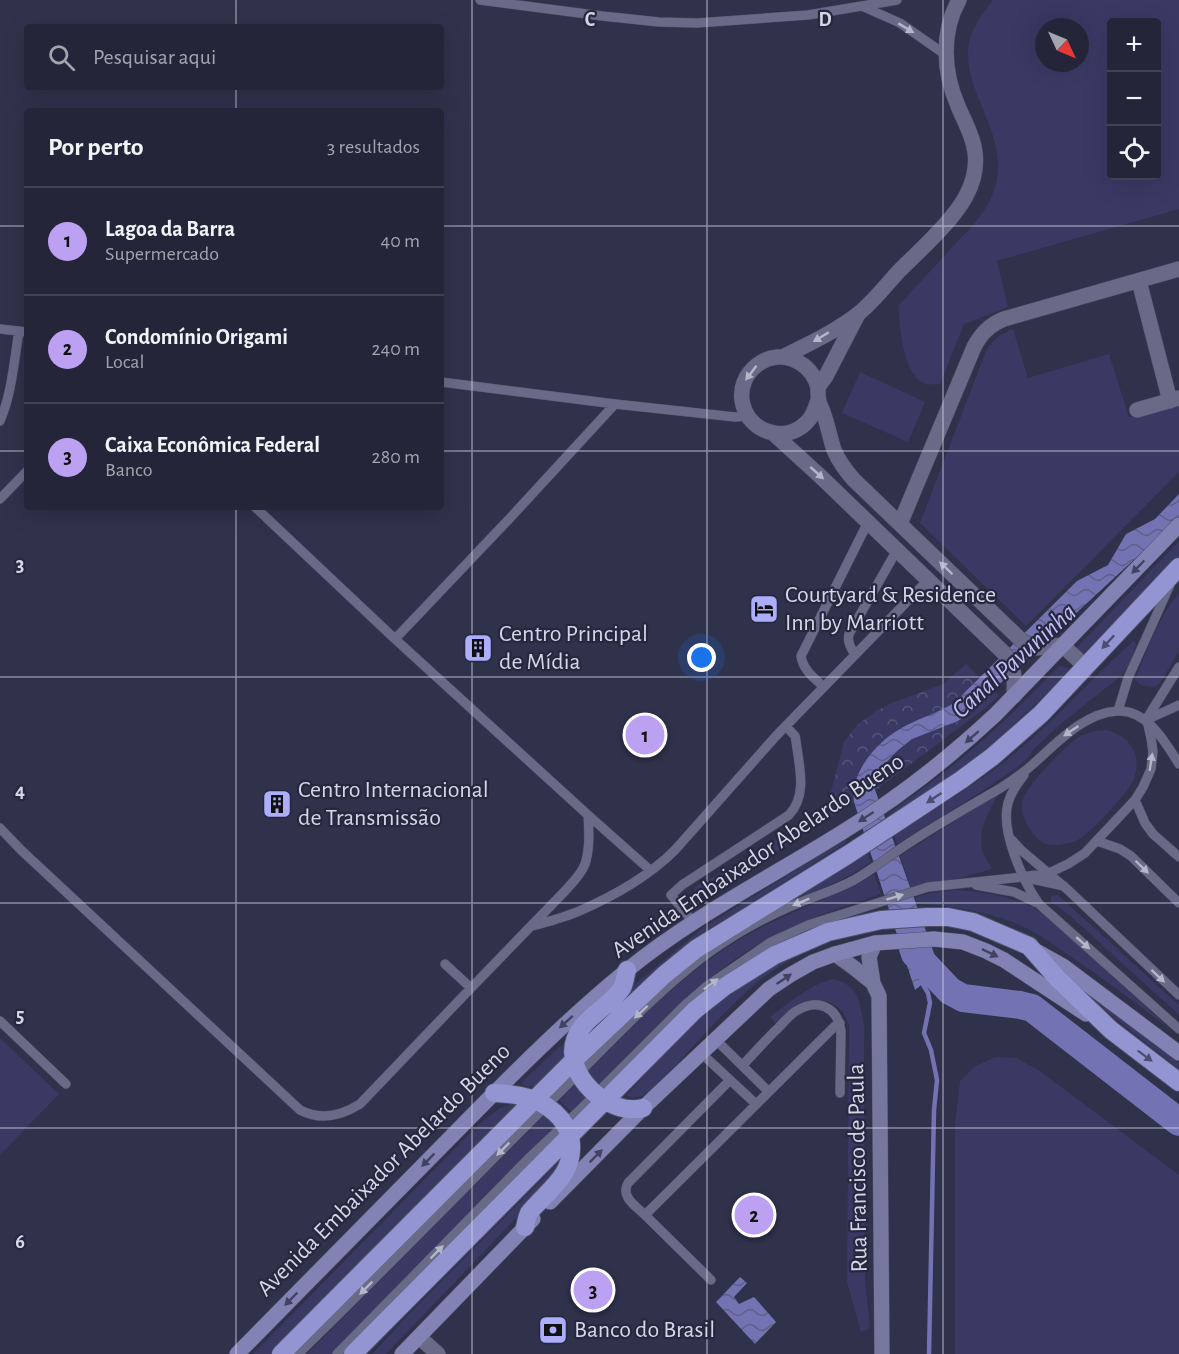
<!DOCTYPE html>
<html lang="pt">
<head>
<meta charset="utf-8">
<style>
	:root { --surface:#242538; --page:#303143; --text:#f1f3f6; --muted:#a3a5ae; --line:#414253; --accent:#bca0f2 }
	body { margin:0; font-family:"Alegreya Sans",sans-serif; background:var(--page); color:var(--text) }
	.controls { position:absolute; right:18px; top:18px; display:grid; overflow:hidden; border-radius:6px; box-shadow:0 6px 24px #0002 }
	.controls button { width:54px; height:54px; display:grid; place-items:center; padding:0; border:0; border-bottom:2px solid var(--line); background:var(--surface); color:var(--text); font:30px sans-serif }
	.compass { position:absolute; left:1035px; top:18px; width:54px; height:54px; border-radius:50%; background:var(--surface); box-shadow:0 6px 24px #0002; rotate:134deg }
	.you { position:absolute; left:702px; top:658px; width:21px; height:21px; margin:-15px; border:4px solid #fff; border-radius:50%; background:#1a73e8; box-shadow:0 0 0 9px #1a73e833 }
	.badge { display:grid; place-items:center; width:39px; height:39px; border-radius:50%; background:var(--accent); color:#111; font-size:20px; font-weight:700 }
	.pin { position:absolute; translate:-50% -50%; border:3px solid #fff; box-shadow:0 2px 6px #0006 }
	.list { margin:0; padding:0; list-style:none }
	h2 { display:flex; justify-content:space-between; align-items:center; height:78px; margin:0; padding:0 24px; font-size:26px }
	h2 small { font-size:20px; font-weight:400; color:var(--muted) }
	.list li { display:grid; grid-template-columns:39px 1fr auto; gap:18px; align-items:center; box-sizing:border-box; height:108px; padding:0 24px; border-top:2px solid var(--line) }
	.list b { display:block; font-size:22px; white-space:nowrap }
	.list p { margin:0; font-size:20px; white-space:nowrap; color:var(--muted) }
	.list em { font-size:20px; font-style:normal; color:var(--muted) }
	.icon { flex:none; width:33px; height:33px; fill:none; stroke:currentColor; stroke-width:2; stroke-linecap:round; stroke-linejoin:round }
	.map { position:relative; flex:none; width:1179px; height:1354px; overflow:hidden }
	.search { position:absolute; background:var(--surface); box-shadow:0 6px 24px #0002; left:24px; top:24px; width:420px; height:66px; display:flex; align-items:center; gap:15px; box-sizing:border-box; padding:0 21px; border-radius:6px; color:var(--muted); font-size:22px }
	.panel { position:absolute; background:var(--surface); box-shadow:0 6px 24px #0002; left:24px; top:108px; width:420px; height:402px; border-radius:6px }
	.map>svg:first-child { display:block }
	.green { fill:#393964; fill-rule:evenodd }
	.forest { fill:url(#forest-crowns) }
	.water { fill:url(#water-waves) }
	.lines { fill:none; stroke-linecap:round; stroke-linejoin:round }
	.stream { stroke:#7373b3; stroke-width:4.5 }
	.river { stroke:#7373b3; stroke-width:28 }
	.lane-casing { stroke:#4e4d63; stroke-width:10 }
	.street-casing { stroke:#4e4d63; stroke-width:16 }
	.secondary-casing { stroke:#4e4d63; stroke-width:16 }
	.primary-casing { stroke:#4e4d63; stroke-width:16 }
	.highway-casing { stroke:#4e4d63; stroke-width:20 }
	.lane { stroke:#696a88; stroke-width:9 }
	.street { stroke:#696a88; stroke-width:15 }
	.secondary { stroke:#76779e; stroke-width:15 }
	.primary { stroke:#8283b4; stroke-width:15 }
	.highway { stroke:#9394d2; stroke-width:18 }
	.oneway { fill:#b5b6ca }
	.oneway2 { fill:#424363 }
	.oneway3 { fill:#4d4d73 }
	.grid { fill:none; stroke:#d5d6e6; stroke-width:1.5; stroke-opacity:0.55 }
	.labels { text-anchor:middle; dominant-baseline:central; stroke-width:4.5; stroke-linejoin:round; paint-order:stroke }
	.poi-label { font-size:24px; fill:#d5d6e6; stroke:#272740; text-anchor:start }
	.street-label { font-size:24px; fill:#d5d6e6; stroke:#272740 }
	.water-label { font-size:26px; font-style:italic; fill:#bfc1f8; stroke:#272740 }
	.grid-label { font-size:20px; text-anchor:middle; font-weight:bold; fill:#d5d6e6; stroke:#272740; stroke-width:4.5; stroke-linejoin:round; paint-order:stroke }
</style>
</head>
<body>
<div class="map">
<svg width="1179" height="1354" viewBox="0 0 1179 1354">
	<defs>
		<pattern id="forest-crowns" width="20" height="18" patternUnits="userSpaceOnUse" patternTransform="scale(1.5)"><rect width="20" height="18" fill="#393964"/><path d="M2 6a3 3 0 1 1 6 0M12 15a3 3 0 1 1 6 0" fill="none" stroke="#55557a"/></pattern>
		<pattern id="water-waves" width="16" height="10" patternUnits="userSpaceOnUse" patternTransform="scale(1.5)"><rect width="16" height="10" fill="#7373b3"/><path d="M0 5q4-4 8 0t8 0" fill="none" stroke="#5f5f87"/></pattern>
	</defs>
	<rect width="100%" height="100%" fill="#30314b"/>
	<path class="green" d="M993 0H1179V209L997 261 1008 307 964 324 940 384C936 384 930 385 926 384 902 376 900 326 898 306 915 288 931 270 948 252 965 233 986 215 994 190 1013 134 957 89 970 39 974 24 984 12 993 0ZM1112 22H1156V176H1112ZM1044 27H1080V63H1044Z
		M1013 329 1028 378 1109 354 1129 417 1179 403V472L1026 626 920 523 986 351C995 338 999 335 1013 329Z
		M860 372 925 402 908 442 842 413Z
		M1179 541V556L1082 655 1075 649Z
		M1179 593V651L1162 680 1158 685 1151 687 1141 685 1135 680 1136 677C1148 647 1158 618 1179 593Z
		M1133 641 1135 642 1136 645 1128 667 1121 676 1057 727 1034 749 1025 761 1016 768 984 790 897 844 894 835C933 810 973 787 1009 758 1054 722 1091 679 1133 641Z
		M1061 666 1068 668 1069 671C1034 706 999 740 960 769 938 786 914 800 891 815H889V813C911 797 934 781 956 763 992 734 1025 701 1058 667Z
		M1105 730C1130 735 1144 756 1133 781 1126 795 1094 829 1081 838 1074 843 1062 845 1054 845 1044 846 1038 840 1032 832 1026 824 1020 813 1022 802 1025 787 1065 746 1079 737 1087 732 1096 731 1105 730Z
		M999 793C989 811 976 831 983 852 985 857 989 863 992 869L960 878 911 887 900 856Z
		M844 840 846 841V843L713 927 682 950 640 984 587 1034 610 1005 704 927Z
		M867 851 871 862C849 877 829 886 804 896L800 895Z
		M874 874 881 894C843 907 805 919 770 938 703 974 651 1031 599 1085L587 1072C640 1018 694 962 762 927 799 908 839 895 874 874Z
		M954 890C978 891 1003 895 1026 904 1045 912 1061 929 1077 943 1109 972 1140 1001 1171 1030 1137 1004 1103 978 1067 954 1050 942 1032 929 1012 922 982 911 949 905 917 904L915 897 932 893Z
		M1054 895H1058L1179 1005V1015L1068 914 1051 902V896Z
		M822 941C803 953 781 964 763 978 727 1006 697 1043 666 1076 656 1087 644 1100 628 1097L627 1095 696 1019 721 998 787 956Z
		M832 979C860 984 860 1004 864 1027L865 1281 870 1328 861 1332 847 1282 849 1026C847 1020 845 1014 840 1009 829 999 811 997 798 1004 790 1009 783 1017 776 1024L770 1017C790 1002 808 986 832 979Z
		M1077 982 1179 1063V1069L1074 986Z
		M0 1038 59 1094 0 1155Z
		M562 1046 564 1050 563 1059 538 1085C533 1087 526 1087 522 1084L523 1081 559 1047Z
		M995 1057 1016 1058 1037 1069 1179 1175V1354H955V1125L960 1081 974 1067Z
		M573 1085 586 1098 572 1113 559 1100Z
		M513 1104 516 1105V1107L272 1354H253L478 1125 500 1108Z
		M544 1115 557 1126 334 1354H307Z
		M560 1161H561L547 1186 386 1354H372L407 1316Z"/>
	<path class="forest" d="M966 664 979 677 966 692 954 703 945 709 907 725 895 732 875 750 853 791 854 802 715 891 700 895 697 894 695 890V887L698 885 724 872 824 811 828 803 844 742 857 725 876 711 892 703 943 684Z
		M993 690 999 696 984 709 876 790 874 786 882 767 897 751 912 739 958 721 970 713Z"/>
	<path class="water" d="M1179 494V518L993 690 970 713 958 721 912 739 897 751 882 767 874 787 940 970 915 990 854 802C850 770 880 738 907 725 923 717 939 712 954 703L1077 581 1108 565 1126 534 1155 519Z
		M740 1277 747 1283 734 1297 739 1304 754 1297 776 1322 755 1344 716 1302Z"/>
	<g class="lines">
		<path class="stream" d="M921 981 928 993 930 1003 924 1033 931 1050 937 1080 934 1110 929 1354"/>
		<path class="river" d="M912 945 915 954 950 991 963 998 1020 1005 1032 1008 1179 1122"/>
		<g class="lane-casing">
			<path id="lane" d="M480 0 602 16 659 22 697 23 808 15 897 0
				M864 7 900 23 946 55
				M0 329 27 332
				M441 382 615 404 735 417 747 416
				M0 421C12 393 14 361 19 331
				M0 499 27 471
				M395 639 511 517 615 404
				M855 655C851 648 847 642 849 634L897 550
				M824 687C814 678 803 670 801 656L868 522
				M1118 711 1128 678 1170 585
				M1146 720 1179 667
				M1146 720 1179 705
				M1024 775C1017 784 1011 792 1008 803 1000 831 1023 881 1039 904L1179 1029
				M1135 800 1145 823 1153 834 1179 857
				M588 815 650 870
				M0 828 21 850 300 1110C321 1121 341 1116 360 1104L471 988 564 892C572 883 581 875 585 864 590 849 589 831 588 815L395 639 255 507
				M1012 840 1021 850 1068 890 1179 995
				M1097 841 1120 849 1131 856 1179 903
				M1027 878 1064 886
				M976 885 1014 892 1037 903
				M694 923 671 895 682 885 789 815C808 795 799 766 796 741L795 736 786 726
				M532 926C547 922 562 918 577 912 612 897 648 877 675 850L776 736 928 580
				M445 964 471 988
				M0 1021 66 1084
				M715 1039 768 1091
				M701 1053 756 1104
				M743 1065C753 1054 764 1042 775 1031 782 1025 788 1016 796 1011 817 998 837 1006 841 1031L840 1093
				M645 1215C636 1206 620 1197 628 1183L730 1080
				M711 1280 645 1215 835 1026 840 1023
				M298 1354C393 1262 484 1167 577 1075 619 1033 659 990 707 954 734 934 765 917 796 904 815 896 836 890 854 880 872 870 889 856 906 845 936 825 968 807 999 789 1010 782 1022 774 1032 765 1055 745 1083 713 1117 711 1147 709 1165 742 1179 764
				M337 1354 529 1158 581 1109 684 1006 707 986 771 942 808 925 928 887 1022 877 1049 873 1068 864 1085 853 1135 800 1143 787 1151 769 1153 752 1151 738 1148 725"/>
		</g>
		<g class="street-casing">
			<path id="street" d="M1139 281 1170 401
				M783 357C808 344 835 332 858 314 873 302 886 285 899 271 919 251 953 221 966 196 973 183 977 167 975 152 973 135 964 121 958 106 943 72 941 32 959 0
				M818 387 826 376 857 316
				M818 400C815 409 813 417 805 424 784 443 750 432 743 405 734 373 771 344 800 363 809 368 816 378 818 388 818 393 818 398 819 402 820 406 823 410 824 415 828 426 830 438 834 450 839 462 846 471 854 480L1022 641 1036 648 1062 645 1085 666
				M1137 410 1179 398
				M774 434 820 476 1005 654C1015 667 1015 680 1014 696
				M900 524 974 347C981 334 989 325 1004 319L1179 269
				M419 1337 438 1354"/>
		</g>
		<g class="secondary-casing">
			<path id="secondary" d="M875 943 869 957 873 983 879 996 882 1354
				M835 954 853 967 873 983"/>
		</g>
		<g class="primary-casing">
			<path id="primary" d="M1038 952 1063 966 1179 1053
				M550 1202 643 1108 769 989 790 975 813 962 835 954 875 943 934 939 963 942 986 951 1004 960 1086 1014
				M237 1354C305 1285 373 1216 441 1147 501 1086 560 1025 626 971 692 917 769 878 841 833 897 799 949 758 996 714L1179 525
				M402 1354 533 1219"/>
		</g>
		<g class="highway-casing">
			<path id="highway" d="M627 970C625 976 625 983 622 988 609 1008 583 1017 575 1040 563 1075 609 1117 643 1108
				M494 1093C520 1094 543 1098 561 1119 567 1127 571 1134 571 1144 573 1171 555 1185 538 1203 535 1206 531 1210 529 1213 527 1217 526 1223 525 1227
				M281 1354 575 1059 664 975 696 949 849 854 961 780 992 757 1041 714 1179 567
				M353 1354 695 1010 724 987 775 955 828 932 881 920 928 917H948L973 922 1029 946 1057 978 1111 1030 1179 1082"/>
		</g>
		<use href="#lane" class="lane"/>
		<use href="#street" class="street"/>
		<use href="#secondary" class="secondary"/>
		<use href="#primary" class="primary"/>
		<use href="#highway" class="highway"/>
	</g>
	<defs><path id="oneway-solid" d="M-6-.8H1V-3.2L6.5 0L1 3.2V.8H-6Z" transform="scale(1.5)"/></defs>
	<g class="oneway">
		<use href="#oneway-solid" transform="translate(906 28) rotate(31)"/>
		<use href="#oneway-solid" transform="translate(821 337) rotate(149)"/>
		<use href="#oneway-solid" transform="translate(751 373) rotate(127)"/>
		<use href="#oneway-solid" transform="translate(817 473) rotate(42)"/>
		<use href="#oneway-solid" transform="translate(946 568) rotate(-136)"/>
		<use href="#oneway-solid" transform="translate(1071 731) rotate(146)"/>
		<use href="#oneway-solid" transform="translate(1151 762) rotate(-81)"/>
		<use href="#oneway-solid" transform="translate(1142 867) rotate(44)"/>
		<use href="#oneway-solid" transform="translate(895 897) rotate(-17)"/>
		<use href="#oneway-solid" transform="translate(801 902) rotate(158)"/>
		<use href="#oneway-solid" transform="translate(1083 943) rotate(41)"/>
		<use href="#oneway-solid" transform="translate(1158 976) rotate(43)"/>
		<use href="#oneway-solid" transform="translate(711 984) rotate(-37)"/>
		<use href="#oneway-solid" transform="translate(641 1012) rotate(137)"/>
		<use href="#oneway-solid" transform="translate(503 1149) rotate(135)"/>
		<use href="#oneway-solid" transform="translate(437 1252) rotate(-45)"/>
		<use href="#oneway-solid" transform="translate(366 1288) rotate(135)"/>
	</g>
	<g class="oneway2">
		<use href="#oneway-solid" transform="translate(1138 567) rotate(134)"/>
		<use href="#oneway-solid" transform="translate(972 737) rotate(139)"/>
		<use href="#oneway-solid" transform="translate(866 817) rotate(147)"/>
		<use href="#oneway-solid" transform="translate(990 953) rotate(26)"/>
		<use href="#oneway-solid" transform="translate(784 979) rotate(-34)"/>
		<use href="#oneway-solid" transform="translate(566 1022) rotate(138)"/>
		<use href="#oneway-solid" transform="translate(596 1156) rotate(-45)"/>
		<use href="#oneway-solid" transform="translate(428 1160) rotate(135)"/>
		<use href="#oneway-solid" transform="translate(291 1299) rotate(135)"/>
	</g>
	<g class="oneway3">
		<use href="#oneway-solid" transform="translate(1108 642) rotate(133)"/>
		<use href="#oneway-solid" transform="translate(934 798) rotate(146)"/>
		<use href="#oneway-solid" transform="translate(1145 1056) rotate(37)"/>
	</g>
	<path class="grid" d="M236 0V27M472 0V1354M707 0V1354M943 0V1354M236 87V111M0 226H27M441 226H1179M0 451H27M441 451H1179M236 507V1354M0 677H1179M0 903H1179M0 1128H1179"/>
	<defs>
		<g id="hotel-square" transform="scale(1.5)"><rect x="-9" y="-9" width="18" height="18" rx="4" fill="#adaefb" stroke="#272740"/><path d="M-6-4.5h1.5V1H6V5H4.5V3h-9V5H-6ZM-4 0a1.8 1.8 0 1 1 3.6 0ZM.5 0V-2.5h3Q6-2.5 6 0Z" fill="#111"/></g>
		<g id="building-square" transform="scale(1.5)"><rect x="-9" y="-9" width="18" height="18" rx="4" fill="#adaefb" stroke="#272740"/><path d="M-4-6H4V6H1V3H-1V6H-4ZM-2.5-4.3h1.7v1.8h-1.7ZM.8-4.3h1.7v1.8H.8ZM-2.5-1h1.7V.8h-1.7ZM.8-1h1.7V.8H.8Z" fill="#111"/></g>
		<g id="bank-square" transform="scale(1.5)"><rect x="-9" y="-9" width="18" height="18" rx="4" fill="#adaefb" stroke="#272740"/><path d="M-6-4H6V4H-6ZM0-2.3a2.3 2.3 0 1 0 0 4.6a2.3 2.3 0 1 0 0-4.6Z" fill="#111"/></g>
	</defs>
	<g fill-rule="evenodd">
		<use href="#hotel-square" x="764" y="609"/>
		<use href="#building-square" x="478" y="648"/>
		<use href="#building-square" x="277" y="804"/>
		<use href="#bank-square" x="553" y="1330"/>
	</g>
	<g class="labels">
		<g class="poi-label">
			<text x="785" y="595">Courtyard &amp; Residence<tspan x="785" dy="28">Inn by Marriott</tspan></text>
			<text x="499" y="634">Centro Principal<tspan x="499" dy="28">de Mídia</tspan></text>
			<text x="298" y="790">Centro Internacional<tspan x="298" dy="28">de Transmissão</tspan></text>
			<text x="574" y="1330">Banco do Brasil</text>
		</g>
		<g class="street-label">
			<text transform="translate(758 856) rotate(-34)">Avenida Embaixador Abelardo Bueno</text>
			<text transform="translate(858 1168) rotate(-91)">Rua Francisco de Paula</text>
			<text transform="translate(384 1170) rotate(-45)">Avenida Embaixador Abelardo Bueno</text>
		</g>
		<g class="water-label">
			<text transform="translate(1014 661) rotate(-42)">Canal Pavuninha</text>
		</g>
	</g>
	<g class="grid-label">
		<text x="590" y="26">C</text>
		<text x="825" y="26">D</text>
		<text x="20" y="571">3</text>
		<text x="20" y="797">4</text>
		<text x="20" y="1022">5</text>
		<text x="20" y="1248">6</text>
	</g>
</svg>
<div class="controls">
<button>+</button>
<button>−</button>
<button><svg class="icon" aria-label="locate" viewBox="0 0 24 24"><circle cx="12" cy="12" r="6"/><path d="M12 2v4M12 18v4M2 12h4M18 12h4"/></svg></button>
</div>
<svg class="compass" viewBox="-18 -18 36 36"><path d="M0-13l5 13h-10z" fill="#e53935"/><path d="M0 13l5-13h-10z" fill="#a3a5ae"/></svg>
<div class="you"></div>
<div class="pin badge" style="left:645px;top:735px">1</div>
<div class="pin badge" style="left:754px;top:1215px">2</div>
<div class="pin badge" style="left:593px;top:1290px">3</div>
<div class="search"><svg class="icon" aria-label="search" viewBox="0 0 24 24"><circle cx="10" cy="10" r="6"/><path d="M15 15l6 6"/></svg>Pesquisar aqui</div>
<section class="panel">
<h2>Por perto<small>3 resultados</small></h2>
<ul class="list">
<li><span class="badge">1</span><div><b>Lagoa da Barra</b><p>Supermercado</p></div><em>40 m</em></li>
<li><span class="badge">2</span><div><b>Condomínio Origami</b><p>Local</p></div><em>240 m</em></li>
<li><span class="badge">3</span><div><b>Caixa Econômica Federal</b><p>Banco</p></div><em>280 m</em></li>
</ul>
</section>
</div>
</body>
</html>
